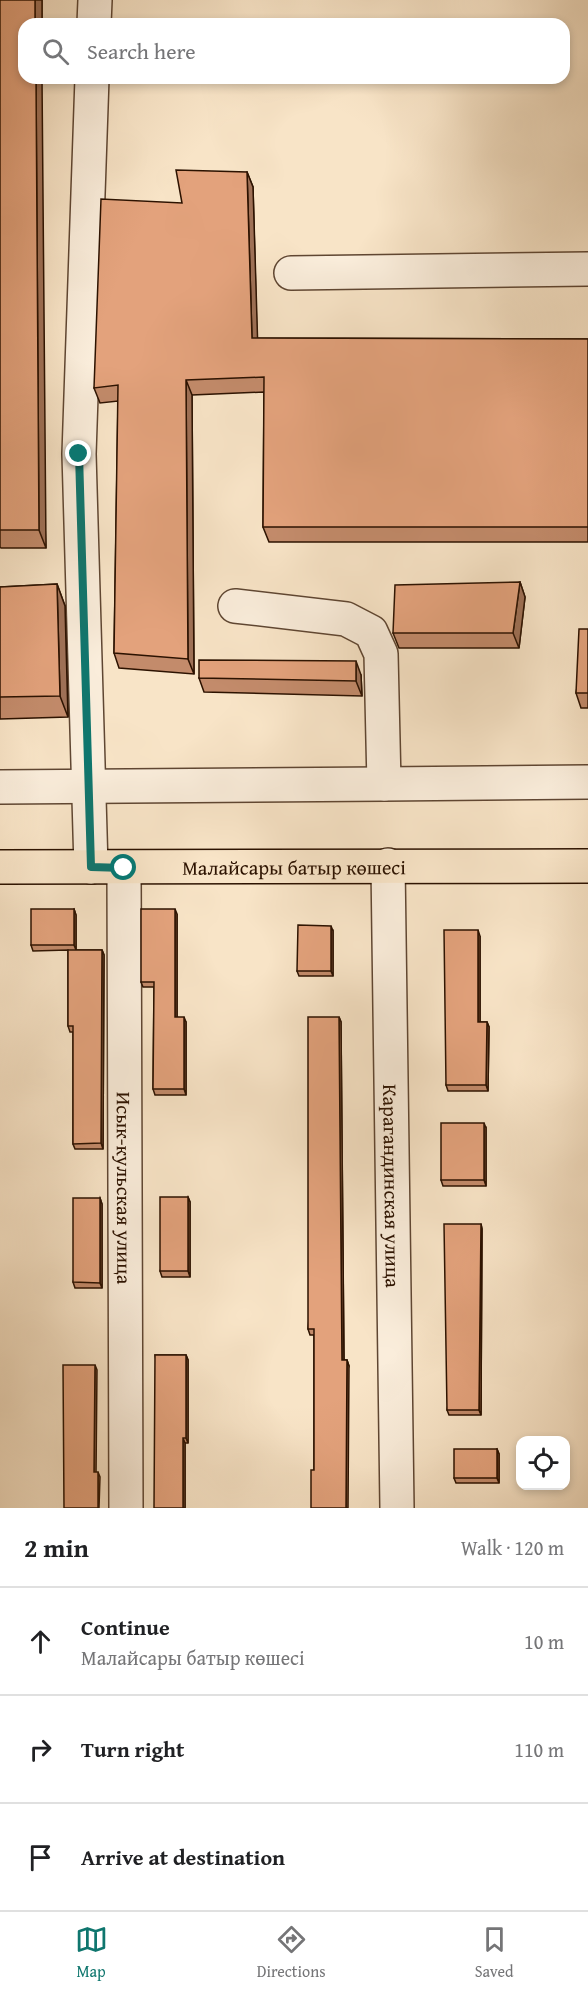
<!DOCTYPE html>
<html lang="en">
<head>
<meta charset="utf-8">
<style>
	:root { --surface:#fff; --page:#f6f6f6; --text:#202124; --muted:#757577; --line:#e0e0e0; --accent:#0f766e }
	body { margin:0; font-family:"Gentium Book Plus",serif; background:var(--page); color:var(--text) }
	.controls { position:absolute; right:18px; bottom:18px; display:grid; overflow:hidden; border-radius:12px; box-shadow:0 3px 9px #0003 }
	.controls button { width:54px; height:54px; display:grid; place-items:center; padding:0; border:0; border-bottom:2px solid var(--line); background:var(--surface); color:var(--text); font:30px sans-serif }
	.stop { position:absolute; width:18px; height:18px; margin:-14px; border:4px solid #0f766e; border-radius:50%; background:#fff }
	.stop.end { background:#0f766e; border-color:#fff; box-shadow:0 2px 6px #0008 }
	.list { margin:0; padding:0; list-style:none }
	h2 { display:flex; justify-content:space-between; align-items:center; height:78px; margin:0; padding:0 24px; font-size:26px }
	h2 small { font-size:20px; font-weight:400; color:var(--muted) }
	.list li { display:grid; grid-template-columns:39px 1fr auto; gap:18px; align-items:center; box-sizing:border-box; height:108px; padding:0 24px; border-top:2px solid var(--line) }
	.list b { display:block; font-size:22px; white-space:nowrap }
	.list p { margin:0; font-size:20px; white-space:nowrap; color:var(--muted) }
	.list em { font-size:20px; font-style:normal; color:var(--muted) }
	.icon { flex:none; width:33px; height:33px; fill:none; stroke:currentColor; stroke-width:2; stroke-linecap:round; stroke-linejoin:round }
	.map { position:relative; flex:none; width:588px; height:1508px; overflow:hidden }
	.search { position:absolute; background:var(--surface); box-shadow:0 3px 9px #0003; left:18px; right:18px; top:18px; height:66px; display:flex; align-items:center; gap:15px; box-sizing:border-box; padding:0 21px; border-radius:18px; color:var(--muted); font-size:22px }
	.sheet { height:402px; background:var(--surface) }
	nav { display:flex; justify-content:space-around; align-items:center; box-sizing:border-box; height:84px; border-top:2px solid var(--line); background:var(--surface); font-size:16px; color:var(--muted) }
	nav a { display:grid; justify-items:center; gap:3px }
	nav .on { color:var(--accent) }
	.map>svg:first-child { display:block }
	.lines { fill:none; stroke-linecap:round; stroke-linejoin:round }
	.minor-casing { stroke:#5f4632; stroke-width:36 }
	.major-casing { stroke:#2c1200; stroke-width:36 }
	.minor { stroke:#faeddb; stroke-width:33 }
	.major { stroke:#f8e4c7; stroke-width:33 }
	.wall { fill:#c38b6b; stroke:#2c1200; stroke-width:1.5 }
	.shaded-wall { fill:#9f7157; stroke:#2c1200; stroke-width:1.5 }
	.building { fill:#e3a27c; stroke:#2c1200; stroke-width:1.5 }
	.route { stroke:#0f766e; stroke-width:8 }
	.labels { text-anchor:middle; dominant-baseline:central; stroke-width:5; stroke-linejoin:round; paint-order:stroke }
	.street-label { font-size:20px; fill:#2c1200; stroke:#faeddb }
</style>
</head>
<body>
<div class="map">
<svg width="588" height="1508" viewBox="0 0 588 1508">
	<rect width="100%" height="100%" fill="#f8e4c7"/>
	<filter id="stains"><feTurbulence type="fractalNoise" baseFrequency=".00333" numOctaves="4"/><feColorMatrix values="0 0 0 0 .2 0 0 0 0 .09 0 0 0 0 .02 0 0 0 .5 -.17"/></filter>
	<radialGradient id="worn" r=".72"><stop offset=".6" stop-color="#630" stop-opacity="0"/><stop offset="1" stop-color="#630" stop-opacity=".3"/></radialGradient>
	<g class="lines">
		<g class="minor-casing">
			<g id="minor">
				<path d="M94 24 95 0"/>
				<path d="M291 273 588 269"/>
				<path d="M235 606 346 619 371 632 381 654 384 784 588 782"/>
				<path d="M0 787 384 784"/>
				<path id="s1" d="M388 865 397 1508"/>
				<path d="M91 867 79 454 92 78"/>
				<path id="s2" d="M124 868 126 1508"/>
			</g>
		</g>
		<g class="major-casing">
			<g id="major">
				<path id="s3" d="M0 867 588 866"/>
			</g>
		</g>
		<use href="#minor" class="minor"/>
		<use href="#major" class="major"/>
	</g>
	<path class="wall" d="M0 0H42V24H24L46 548H1L0 547Z
		M247 172 253 187 257 338 588 339V542H269L263 527 264 392 192 395 194 674 119 668 114 653 118 401 100 403 94 388 182 203Z
		M520 582 525 597 519 648H399L393 633Z
		M57 584 65 606 68 717 0 719V587Z
		M588 629V708H581L576 693Z
		M361 675 362 696 204 692 199 678Z
		M74 909 76 915V950H102L104 955 103 1149H75L73 1144V1032H70L68 1026V950L33 951 31 945Z
		M177 914V1017L186 1022V1095H155L153 1089 154 987H143L141 982Z
		M333 931V976H299L297 971Z
		M480 936V1022H487L489 1027 488 1091H448L446 1085Z
		M339 1017 341 1022 344 1360H347L349 1366 314 1470V1335H310L308 1329Z
		M486 1128V1186H443L441 1180Z
		M188 1197 190 1202V1277H162L160 1271Z
		M100 1198 102 1204V1288H75L73 1282Z
		M481 1224 482 1229 481 1415H449L447 1410Z
		M155 1355H186L188 1360V1443H185V1508Z
		M497 1449 499 1454V1483H456L454 1478Z"/>
	<path class="shaded-wall" d="M35 0H42V24H35Z
		M36 78H42L46 548 39 530Z
		M247 172 253 187 258 353 252 338Z
		M186 380 192 395 194 674 188 659Z
		M520 582 525 597 519 648 513 633Z
		M57 584 65 606 68 717 60 696Z
		M356 661 361 675 362 696 356 681Z
		M74 909 76 915V950L74 945Z
		M175 909 177 914V1022L175 1017Z
		M331 926 333 931V976L331 971Z
		M478 930 480 936V1027L478 1022Z
		M102 950 104 955 103 1149 101 1143Z
		M184 1017 186 1022V1095L184 1089Z
		M339 1017 341 1022 344 1366 342 1360Z
		M487 1022 489 1027 488 1091 486 1085Z
		M484 1123 486 1128V1186L484 1180Z
		M188 1197 190 1202V1277L188 1271Z
		M100 1198 102 1204V1288L100 1283Z
		M481 1224 482 1229 481 1415 479 1410Z
		M186 1355 188 1360V1443L186 1438Z
		M347 1360 349 1366 348 1508H346Z
		M95 1365 97 1370 96 1477 94 1472Z
		M183 1438 185 1443V1508H183Z
		M497 1449 499 1454V1483L497 1478Z
		M98 1472 100 1477 99 1508H98Z"/>
	<path class="building" d="M0 0H35V24H24V78H36L39 530H0Z
		M176 170 247 172 252 338 588 339V527H263L264 377 186 380 188 659 114 653 118 385 94 388 101 199 182 203Z
		M520 582 513 633H393L395 585Z
		M57 584 60 696 0 697V587Z
		M579 629H588V693H576Z
		M199 660 356 661V681L199 678Z
		M31 909H74V945H31Z
		M141 909H175V1017H184V1089H153L154 982H141Z
		M298 925 331 926V971H297Z
		M444 930H478V1022H487L486 1085H446Z
		M68 950H102L101 1143 73 1144V1026H68Z
		M308 1017H339L342 1360H347L346 1508H311V1470H314V1329H308Z
		M441 1123H484V1180H441Z
		M160 1197H188V1271H160Z
		M73 1198H100V1283L73 1282Z
		M444 1224H481L479 1410H447Z
		M155 1355H186V1438H183V1508H154Z
		M63 1365H95L94 1472H98V1508H64Z
		M454 1449H497V1478H454Z"/>
	<g class="lines">
		<path class="route" d="M79 454 91 867 124 868"/>
	</g>
	<g class="labels">
		<g class="street-label">
			<text stroke="none"><textPath href="#s3" startOffset="294">Малайсары батыр көшесі</textPath></text>
			<text stroke="none"><textPath href="#s1" startOffset="321">Карагандинская улица</textPath></text>
			<text stroke="none"><textPath href="#s2" startOffset="320">Исык-кульская улица</textPath></text>
		</g>
	</g>
	<rect width="100%" height="100%" filter="url(#stains)"/>
	<rect width="100%" height="100%" fill="url(#worn)"/>
</svg>
<div class="controls">
<button><svg class="icon" aria-label="locate" viewBox="0 0 24 24"><circle cx="12" cy="12" r="6"/><path d="M12 2v4M12 18v4M2 12h4M18 12h4"/></svg></button>
</div>
<div class="stop" style="left:124px;top:868px"></div>
<div class="stop end" style="left:79px;top:454px"></div>
<div class="search"><svg class="icon" aria-label="search" viewBox="0 0 24 24"><circle cx="10" cy="10" r="6"/><path d="M15 15l6 6"/></svg>Search here</div>
</div>
<section class="sheet">
<h2>2 min<small>Walk · 120 m</small></h2>
<ul class="list">
<li><svg class="icon" aria-label="ahead" viewBox="0 0 24 24"><path d="M12 20V5M6 11l6-6 6 6"/></svg><div><b>Continue</b><p>Малайсары батыр көшесі</p></div><em>10 m</em></li>
<li><svg class="icon" aria-label="right" viewBox="0 0 24 24"><path d="M7 20v-9h11M14 6l5 5-5 5"/></svg><div><b>Turn right</b></div><em>110 m</em></li>
<li><svg class="icon" aria-label="arrive" viewBox="0 0 24 24"><path d="M6 21V4h12l-3 4 3 4H6"/></svg><div><b>Arrive at destination</b></div></li>
</ul>
</section>
<nav>
<a class="on"><svg class="icon" aria-label="map" viewBox="0 0 24 24"><path d="M3 6l6-2 6 2 6-2v14l-6 2-6-2-6 2zM9 4v14M15 6v14"/></svg>Map</a>
<a><svg class="icon" aria-label="directions" viewBox="0 0 24 24"><path d="M12 3l9 9-9 9-9-9zM9 14v-3h6M13 9l2 2-2 2"/></svg>Directions</a>
<a><svg class="icon" aria-label="saved" viewBox="0 0 24 24"><path d="M7 4h10v16l-5-4-5 4z"/></svg>Saved</a>
</nav>
</body>
</html>
